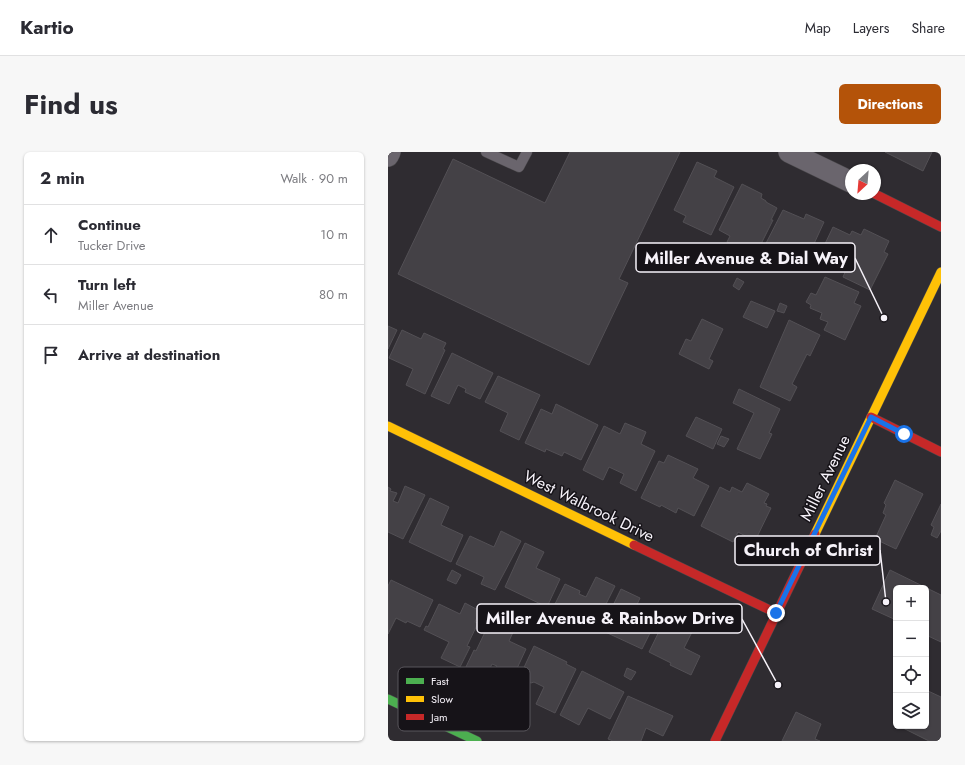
<!DOCTYPE html>
<html lang="en">
<head>
<meta charset="utf-8">
<style>
	:root { --surface:#fff; --page:#f7f7f7; --text:#2b2b33; --muted:#7c7c81; --line:#e1e1e2; --accent:#b45309 }
	body { margin:0; font-family:Jost,sans-serif; background:var(--page); color:var(--text) }
	.controls { position:absolute; right:12px; bottom:12px; display:grid; overflow:hidden; border-radius:6px; box-shadow:0 1px 3px #0004 }
	.controls button { width:36px; height:36px; display:grid; place-items:center; padding:0; border:0; border-bottom:1px solid var(--line); background:var(--surface); color:var(--text); font:20px sans-serif }
	.compass { position:absolute; left:457px; top:12px; width:36px; height:36px; border-radius:50%; background:var(--surface); box-shadow:0 1px 3px #0004; rotate:206deg }
	.stop { position:absolute; width:12px; height:12px; margin:-9px; border:3px solid #1a73e8; border-radius:50%; background:#fff }
	.stop.end { background:#1a73e8; border-color:#fff; box-shadow:0 1px 4px #0008 }
	.list { margin:0; padding:0; list-style:none }
	h2 { display:flex; justify-content:space-between; align-items:center; height:52px; margin:0; padding:0 16px; font-size:17px }
	h2 small { font-size:13px; font-weight:400; color:var(--muted) }
	.list li { display:grid; grid-template-columns:26px 1fr auto; gap:12px; align-items:center; box-sizing:border-box; height:60px; padding:0 16px; border-top:1px solid var(--line) }
	.list b { display:block; font-size:15px; white-space:nowrap }
	.list p { margin:0; font-size:13px; white-space:nowrap; color:var(--muted) }
	.list em { font-size:13px; font-style:normal; color:var(--muted) }
	.icon { flex:none; width:22px; height:22px; fill:none; stroke:currentColor; stroke-width:2; stroke-linecap:round; stroke-linejoin:round }
	.map { position:relative; flex:none; width:553px; height:589px; overflow:hidden; border-radius:6px }
	header { display:flex; align-items:center; gap:24px; box-sizing:border-box; height:56px; padding:0 20px; background:var(--surface); border-bottom:1px solid var(--line) }
	header strong { font-size:19px }
	nav { display:flex; gap:22px; margin-inline-start:auto; font-size:14px }
	.intro { display:flex; align-items:center; justify-content:space-between; box-sizing:border-box; height:96px; padding:0 24px }
	h1 { margin:0; font-size:28px }
	.button { padding:10px 18px; border-radius:6px; background:var(--accent); color:#fff; font-size:14px; font-weight:700 }
	main { display:flex; gap:24px; padding:0 24px }
	aside { flex:1; background:var(--surface); border-radius:6px; box-shadow:0 1px 3px #0004 }
	.map>svg:first-child { display:block }
	.building { fill:#444146; stroke:#535055 }
	.lines { fill:none; stroke-linecap:round; stroke-linejoin:round }
	.lane-casing { stroke:#4b494c; stroke-width:11 }
	.street-casing { stroke:#4b494c; stroke-width:22 }
	.fast-casing { stroke:#4b494c; stroke-width:10 }
	.slow-casing { stroke:#4b494c; stroke-width:10 }
	.jam-casing { stroke:#4b494c; stroke-width:10 }
	.lane { stroke:#6a656d; stroke-width:10 }
	.street { stroke:#6a656d; stroke-width:21 }
	.fast { stroke:#4caf50; stroke-width:9 }
	.slow { stroke:#ffc107; stroke-width:9 }
	.jam { stroke:#c62828; stroke-width:9 }
	.route { stroke:#1a73e8; stroke-width:5 }
	.labels { text-anchor:middle; dominant-baseline:central; stroke-width:3; stroke-linejoin:round; paint-order:stroke }
	.street-label { font-size:16px; fill:#f6f2f9; stroke:#161318 }
	.key { fill:#161318; stroke:#59565c; stroke-width:1 }
	.key-label { font-size:11px; fill:#f6f2f9 }
	.leader { fill:none; stroke:#f6f2f9; stroke-width:1.5 }
	.callout-dot { fill:#f6f2f9; stroke:#161318; stroke-width:1.5 }
	.callout { fill:#161318; stroke:#f6f2f9; stroke-width:1.5 }
	.callout-label { font-size:17px; text-anchor:middle; font-weight:bold; fill:#f6f2f9 }
</style>
</head>
<body>
<header>
<strong>Kartio</strong>
<nav><a>Map</a><a>Layers</a><a>Share</a></nav>
</header>
<div class="intro"><h1>Find us</h1><a class="button">Directions</a></div>
<main>
<aside>
<h2>2 min<small>Walk · 90 m</small></h2>
<ul class="list">
<li><svg class="icon" aria-label="ahead" viewBox="0 0 24 24"><path d="M12 20V5M6 11l6-6 6 6"/></svg><div><b>Continue</b><p>Tucker Drive</p></div><em>10 m</em></li>
<li><svg class="icon" aria-label="left" viewBox="0 0 24 24"><path d="M17 20v-9H6M10 6l-5 5 5 5"/></svg><div><b>Turn left</b><p>Miller Avenue</p></div><em>80 m</em></li>
<li><svg class="icon" aria-label="arrive" viewBox="0 0 24 24"><path d="M6 21V4h12l-3 4 3 4H6"/></svg><div><b>Arrive at destination</b></div></li>
</ul>
</aside>
<div class="map">
<svg width="553" height="589" viewBox="0 0 553 589">
	<rect width="100%" height="100%" fill="#2f2c31"/>
	<path class="building" d="M182 0H292L231 127 240 131 201 213 10 122 65 7 157 51Z
		M497 0H544L535 19Z
		M309 10 329 19 326 25 346 35 323 83 295 70 298 64 286 58Z
		M354 32 374 42 373 46 378 49V50L389 56 383 68H385L370 98 369 97 366 103 339 90 342 84 331 78Z
		M395 58 416 67 418 62 436 70 414 118 402 114 400 119 373 106 376 100 374 99Z
		M445 75 462 83 464 79 473 83 476 77 501 89 496 100 500 102 482 138 455 125 458 118 446 113 451 103 435 96Z
		M437 125 471 140 466 151 473 154 457 188 436 178 440 170 432 167 434 161 422 156 423 153 418 150 423 141 428 143Z
		M349 126 356 130 351 138 345 134Z
		M363 149 387 159 379 176 355 165Z
		M392 151 399 154 396 161 389 159Z
		M314 167 335 177 321 207 325 209 321 217 291 202 298 187 303 189Z
		M401 168 432 183 422 204 419 202 404 232 409 235 402 249 372 235Z
		M0 174 9 178 0 197Z
		M14 178 33 187 36 181 58 191 55 197 57 198 37 242 18 233 25 217 1 206Z
		M64 201 105 221 92 247 77 240 78 237 70 233 61 252 43 244Z
		M110 224 152 243 131 288 112 279 120 261 97 250Z
		M351 237 392 257 381 281 384 282 372 307 349 297 366 261 345 251Z
		M168 252 210 273 193 308 176 300 174 304 158 297 157 300 137 291 153 257 164 262Z
		M308 265 334 277 325 297 298 284Z
		M237 271 258 280 253 292 267 299 248 339 232 331 236 322 221 315 215 328 195 318 216 274 232 282Z
		M333 284 341 287 336 295 329 292Z
		M280 303 310 317 305 326 321 334 306 364 290 356 288 361 273 353 272 355 253 346 271 309 276 311Z
		M507 328 535 342 508 397 487 387 498 363 495 361 498 353 496 351Z
		M359 331 381 342 376 351 379 352 378 354 383 356 367 389 350 380 345 390 313 374 332 335 342 340 344 335 354 340Z
		M17 334 37 343 15 387 0 380V335L3 337 2 339 9 341 5 349 10 351Z
		M42 346 61 355 53 373 75 383 63 410 21 390Z
		M553 352V379L549 386 543 383 546 375 543 373Z
		M113 379 133 389 107 438 93 432 96 425 68 412 82 384 106 395Z
		M137 391 156 400 148 416 172 427 159 455 117 435Z
		M64 418 73 423 68 432 59 428Z
		M502 418 553 443V490L538 483V436H508V468L484 457Z
		M208 425 227 434 205 478 164 458 177 432 192 439 191 442 198 445Z
		M3 428 45 448 32 475 19 469 18 471 8 466 0 482V434Z
		M233 437 252 446 245 461 251 464 252 462 264 467 263 470 267 471 254 497 213 478Z
		M77 451 92 459 87 470 90 471 79 494 82 495 72 515 53 506 61 490 36 478 38 474 40 475 51 452 72 462Z
		M281 459 308 472 296 496 312 504 303 523 282 513 283 511 261 500Z
		M102 465 127 476 121 489 138 497 125 525 107 517 109 514 104 512 97 527 77 517 86 498 88 499 97 480 95 479Z
		M146 494 179 510 178 512 188 517 167 561 148 552 156 535 146 530 143 531 133 526 134 525 132 524Z
		M239 516 248 520 243 528 236 524Z
		M194 519 236 540 222 567 200 556 191 573 172 563Z
		M538 538 553 545V589H541L513 575V574H538Z
		M240 544 285 564 275 584 258 576 253 589H225L220 587Z
		M408 560 433 572 427 587 432 589H394Z"/>
	<g class="lines">
		<g class="lane-casing">
			<path id="lane" d="M98 0 131 15 139 0"/>
		</g>
		<g class="street-casing">
			<path id="street" d="M401 0 463 30
				M0 4 2 0"/>
		</g>
		<g class="fast-casing">
			<path id="fast" d="M0 547 89 589"/>
		</g>
		<g class="slow-casing">
			<path id="slow" d="M0 274 246 393
				M427 382 553 120"/>
		</g>
		<g class="jam-casing">
			<path id="jam" d="M487 42 553 75
				M483 265 553 300
				M246 393 388 461
				M327 589 427 382"/>
		</g>
		<use href="#lane" class="lane"/>
		<use href="#street" class="street"/>
		<use href="#fast" class="fast"/>
		<use href="#slow" class="slow"/>
		<use href="#jam" class="jam"/>
	</g>
	<g class="lines">
		<path class="route" d="M388 461 483 265 516 282"/>
	</g>
	<g class="labels">
		<g class="street-label">
			<text transform="translate(437 326) rotate(-64)">Miller Avenue</text>
			<text transform="translate(201 354) rotate(26)">West Walbrook Drive</text>
		</g>
	</g>
	<rect x="10" y="515" width="132" height="64" rx="6" class="key"/>
	<rect x="18" y="526" width="18" height="6" fill="#4caf50"/>
	<rect x="18" y="544" width="18" height="6" fill="#ffc107"/>
	<rect x="18" y="562" width="18" height="6" fill="#c62828"/>
	<g class="key-label">
		<text x="43" y="533">Fast</text>
		<text x="43" y="551">Slow</text>
		<text x="43" y="569">Jam</text>
	</g>
	<path class="leader" d="M496 166L467 106M498 450L492 398M390 533L354 467"/>
	<g class="callout-dot">
		<circle cx="496" cy="166" r="4"/>
		<circle cx="498" cy="450" r="4"/>
		<circle cx="390" cy="533" r="4"/>
	</g>
	<g class="callout">
		<rect x="248" y="91" width="219" height="29" rx="4"/>
		<rect x="347" y="384" width="145" height="29" rx="4"/>
		<rect x="89" y="452" width="265" height="29" rx="4"/>
	</g>
	<g class="callout-label">
		<text x="358" y="112">Miller Avenue &amp; Dial Way</text>
		<text x="420" y="404">Church of Christ</text>
		<text x="222" y="472">Miller Avenue &amp; Rainbow Drive</text>
	</g>
</svg>
<div class="controls">
<button>+</button>
<button>−</button>
<button><svg class="icon" aria-label="locate" viewBox="0 0 24 24"><circle cx="12" cy="12" r="6"/><path d="M12 2v4M12 18v4M2 12h4M18 12h4"/></svg></button>
<button><svg class="icon" aria-label="layers" viewBox="0 0 24 24"><path d="M12 4l9 5-9 5-9-5zM3 14l9 5 9-5"/></svg></button>
</div>
<svg class="compass" viewBox="-18 -18 36 36"><path d="M0-13l5 13h-10z" fill="#e53935"/><path d="M0 13l5-13h-10z" fill="#7c7c81"/></svg>
<div class="stop" style="left:516px;top:282px"></div>
<div class="stop end" style="left:388px;top:461px"></div>
</div>
</main>
</body>
</html>
